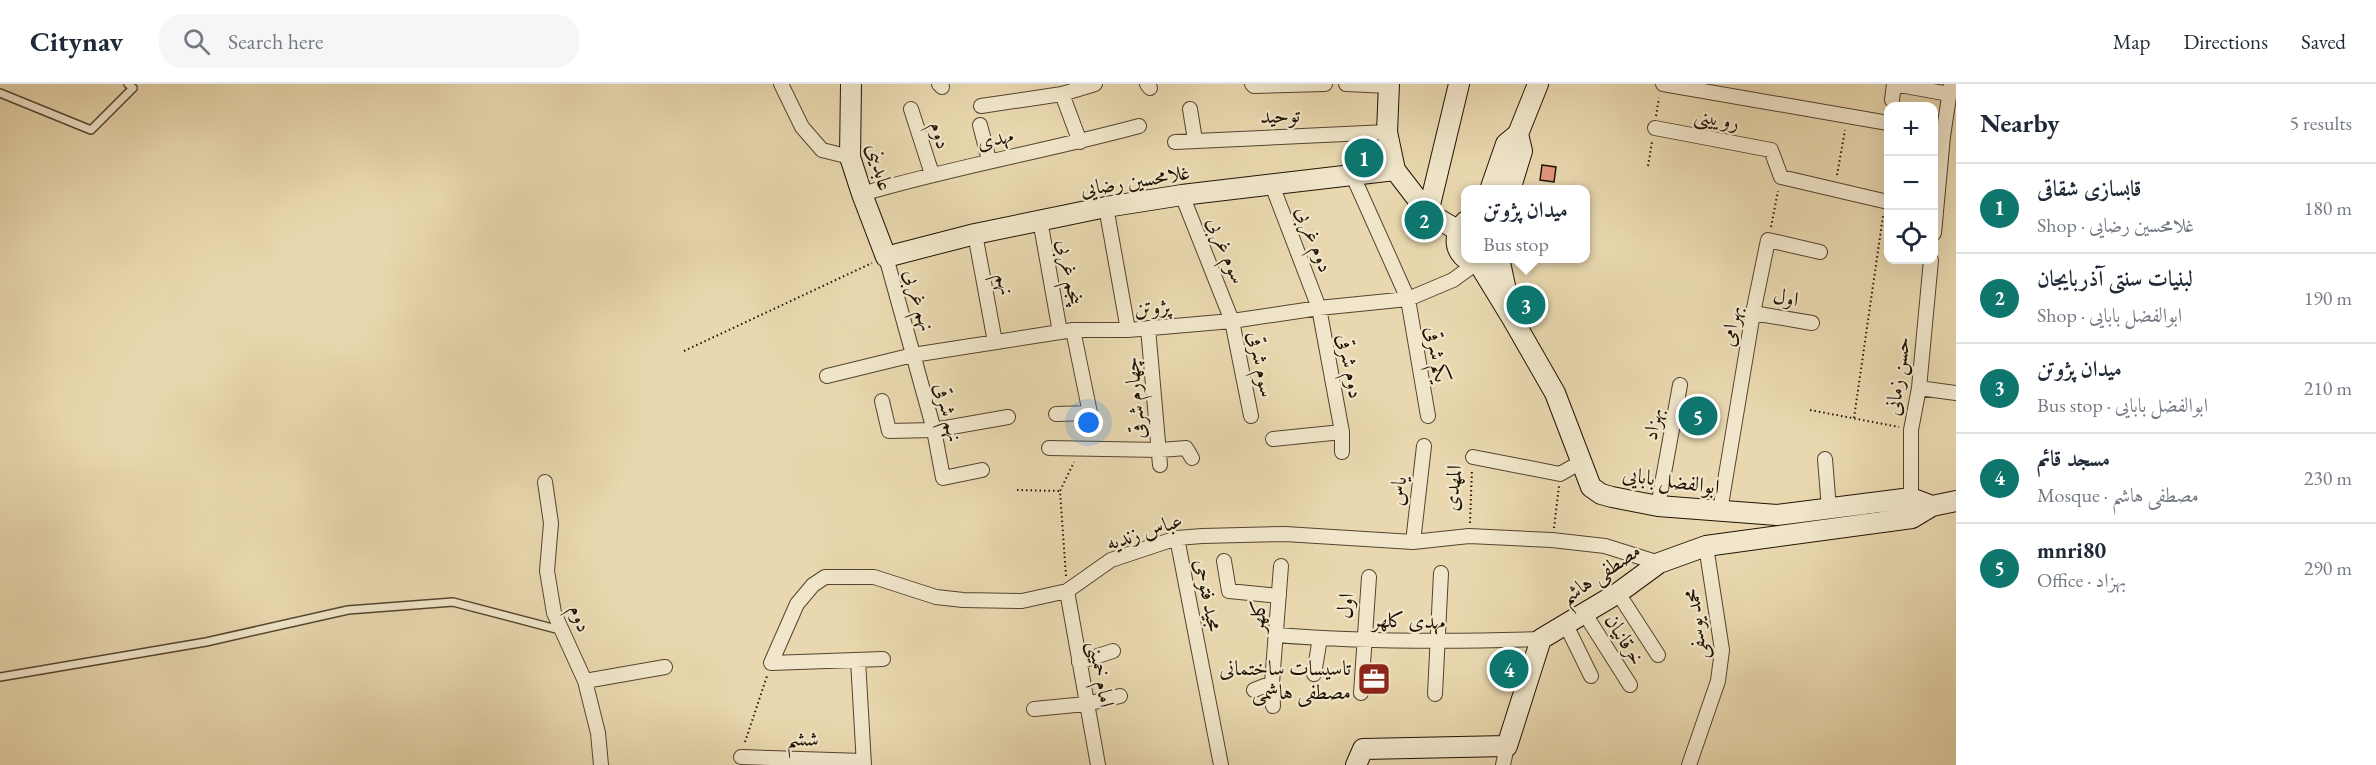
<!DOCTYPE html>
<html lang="en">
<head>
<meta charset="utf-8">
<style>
	:root { --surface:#fff; --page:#f6f6f7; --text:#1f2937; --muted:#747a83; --line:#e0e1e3; --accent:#0f766e }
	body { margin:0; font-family:"EB Garamond",Amiri,serif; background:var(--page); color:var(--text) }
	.controls { position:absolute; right:18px; top:18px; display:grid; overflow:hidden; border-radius:12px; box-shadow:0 6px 24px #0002 }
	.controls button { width:54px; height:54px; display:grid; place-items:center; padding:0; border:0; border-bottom:2px solid var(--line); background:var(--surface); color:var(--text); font:30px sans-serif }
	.you { position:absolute; left:1089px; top:339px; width:21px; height:21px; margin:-15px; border:4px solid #fff; border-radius:50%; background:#1a73e8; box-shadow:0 0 0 9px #1a73e833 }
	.badge { display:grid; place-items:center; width:39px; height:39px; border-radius:50%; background:var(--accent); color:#fff; font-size:20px; font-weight:700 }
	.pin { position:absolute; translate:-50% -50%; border:3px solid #fff; box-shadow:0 2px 6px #0006 }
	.popup { position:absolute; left:1461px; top:101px; width:129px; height:78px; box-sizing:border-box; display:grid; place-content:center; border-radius:12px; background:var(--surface); filter:drop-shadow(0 2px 4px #0005); font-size:20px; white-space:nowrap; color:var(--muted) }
	.popup b { font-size:22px; color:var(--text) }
	.popup::after { content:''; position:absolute; left:50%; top:100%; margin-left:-12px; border:12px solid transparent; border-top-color:var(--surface) }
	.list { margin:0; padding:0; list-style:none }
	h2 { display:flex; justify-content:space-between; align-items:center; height:78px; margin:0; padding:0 24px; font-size:26px }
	h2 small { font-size:20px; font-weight:400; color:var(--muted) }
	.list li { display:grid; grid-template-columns:39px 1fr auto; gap:18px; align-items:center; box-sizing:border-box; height:90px; padding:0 24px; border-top:2px solid var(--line) }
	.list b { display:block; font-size:22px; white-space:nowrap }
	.list p { margin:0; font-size:20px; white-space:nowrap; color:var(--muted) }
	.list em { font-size:20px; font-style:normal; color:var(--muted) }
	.icon { flex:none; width:33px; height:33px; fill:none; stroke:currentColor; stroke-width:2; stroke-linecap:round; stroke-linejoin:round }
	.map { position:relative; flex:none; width:1956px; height:681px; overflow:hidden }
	header { display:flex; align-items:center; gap:36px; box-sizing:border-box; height:84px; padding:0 30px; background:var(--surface); border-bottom:2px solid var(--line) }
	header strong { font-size:28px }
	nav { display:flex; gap:33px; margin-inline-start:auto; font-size:21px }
	.search { width:420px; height:54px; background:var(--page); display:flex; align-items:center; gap:15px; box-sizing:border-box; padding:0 21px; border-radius:24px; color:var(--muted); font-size:22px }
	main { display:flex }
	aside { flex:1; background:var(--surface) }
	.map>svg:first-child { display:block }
	.building { fill:#e2977f; stroke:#221304; stroke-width:1.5 }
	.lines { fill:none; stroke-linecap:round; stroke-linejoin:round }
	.lane-casing { stroke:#54442f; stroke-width:10 }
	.street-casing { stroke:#54442f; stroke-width:16 }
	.secondary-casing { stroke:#221304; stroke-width:22 }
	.path { stroke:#221304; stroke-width:2; stroke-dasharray:1.5 3; stroke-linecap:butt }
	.lane { stroke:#f1e6cb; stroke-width:7 }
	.street { stroke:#f1e6cb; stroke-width:14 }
	.secondary { stroke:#f1e6cb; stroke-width:20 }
	.labels { text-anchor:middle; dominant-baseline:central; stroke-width:4.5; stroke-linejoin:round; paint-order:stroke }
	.street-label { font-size:21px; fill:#221304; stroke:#f1e6cb }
	.poi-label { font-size:21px; fill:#221304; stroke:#f1e6cb; text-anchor:end }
</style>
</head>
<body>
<header>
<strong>Citynav</strong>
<div class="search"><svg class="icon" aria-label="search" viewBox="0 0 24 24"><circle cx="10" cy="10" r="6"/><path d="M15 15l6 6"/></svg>Search here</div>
<nav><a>Map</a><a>Directions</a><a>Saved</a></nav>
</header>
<main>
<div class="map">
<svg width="1956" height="681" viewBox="0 0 1956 681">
	<rect width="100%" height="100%" fill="#e9d8af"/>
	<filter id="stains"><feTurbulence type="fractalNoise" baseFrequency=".00333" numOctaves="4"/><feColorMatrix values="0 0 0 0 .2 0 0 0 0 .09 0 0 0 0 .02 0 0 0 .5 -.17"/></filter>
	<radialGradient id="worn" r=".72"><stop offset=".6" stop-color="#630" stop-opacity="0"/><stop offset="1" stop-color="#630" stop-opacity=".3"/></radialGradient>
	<path class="building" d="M1542 81 1556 83 1554 98 1540 96Z"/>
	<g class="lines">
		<g class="lane-casing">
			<path id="lane" d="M0 9 91 46 133 4 128 0
				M0 593 206 558 348 526 453 518 560 546"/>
		</g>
		<g class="street-casing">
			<path id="street" d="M781 0 802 43 822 66 850 73
				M939 0 942 3
				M1147 0 1150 4
				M1252 0 1254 2 1325 0
				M1346 0 1389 2
				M1663 0 1888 39
				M1062 10 1080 58
				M1892 16 1894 0 1949 10
				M981 22 1062 10 1095 0
				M911 25 932 90
				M1190 25 1195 56
				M980 41 989 76
				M1655 44 1771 66 1781 93 1888 118
				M1175 58 1387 48
				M1352 90 1408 215 1428 332
				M1272 101 1319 224 1342 348V368
				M862 110C953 83 1047 67 1139 42
				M1182 111 1232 237 1251 332
				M1106 123 1128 246
				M1040 136 1060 248
				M1934 149 1943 52 1951 0
				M975 150 995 258
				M886 173 934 346 943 394 982 386
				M1753 229 1812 239
				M1148 244 1160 381
				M827 292 913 271 1073 246H1128L1232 237 1319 224 1408 215 1453 196 1475 180
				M1919 304 1956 309
				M882 317 889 347 934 346 1008 333
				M1056 330 1090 329 1073 246
				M1273 355 1342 348
				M1049 364 1160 366 1186 364 1192 374
				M1473 373 1560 390 1581 378
				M1825 375 1829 425
				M545 398 551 439 547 487 554 529 585 597 598 649 601 681
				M1911 414V346L1919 304 1931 176
				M1658 422 1680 301
				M1720 427 1753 229 1768 156 1820 168
				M1177 454 1221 681
				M1413 458 1424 362
				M1224 477 1229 507 1279 512
				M1067 507 1098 681
				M1618 509 1658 571
				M1585 530 1630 601
				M1566 541 1591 592
				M1276 551C1364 558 1453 558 1541 555
				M883 575 771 579 797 520 813 501 825 493H874L936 513 963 516 1022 517 1067 507 1111 476 1177 454 1202 452 1285 450 1413 458 1469 452 1552 456 1605 462 1659 479
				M858 576 864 681
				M1079 578 1113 567
				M1314 590 1320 554
				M585 597 665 583
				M1254 606 1272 599
				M1361 609 1369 493
				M1435 610 1441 489
				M1273 622 1272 599 1281 482
				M1034 625 1086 620 1120 612
				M741 673 863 677
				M1503 681 1507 662
				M1689 681 1718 597 1722 566 1706 462"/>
		</g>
		<g class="secondary-casing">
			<path id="secondary" d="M851 0 850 73 862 110 886 173 975 150 1106 123 1182 111 1395 86
				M1389 0 1387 48 1395 86 1428 129 1459 147
				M1490 106 1506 60 1518 50 1538 0
				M1510 106 1522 67 1518 50
				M1428 129 1459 0
				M1466 137C1444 158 1464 187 1492 178
				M1479 180 1512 234 1499 174
				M1512 234 1555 309 1591 403 1601 410 1612 413 1658 422 1777 431 1911 414 1932 422
				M1356 681 1363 665 1507 662 1541 555 1618 509 1659 479 1706 462 1912 434 1932 422 1956 417"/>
		</g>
		<path class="path" d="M1656 32 1659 14
			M1648 82 1652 58
			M1837 91 1845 46
			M1887 103 1888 94
			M1771 143 1778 107
			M684 267 872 179
			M1810 326 1899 343
			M1854 334 1883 132
			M1017 406 1060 407
			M1470 439 1472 385
			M1554 444 1559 402
			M1066 492 1060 407 1074 378
			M745 658 767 592"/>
		<use href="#lane" class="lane"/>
		<use href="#street" class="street"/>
		<use href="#secondary" class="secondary"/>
	</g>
	<defs>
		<g id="office-square" transform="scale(1.725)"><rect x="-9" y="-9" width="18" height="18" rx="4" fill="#8f2418" stroke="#f1e6cb"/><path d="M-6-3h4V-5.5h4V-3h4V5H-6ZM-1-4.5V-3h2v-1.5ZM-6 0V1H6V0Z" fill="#fff"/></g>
	</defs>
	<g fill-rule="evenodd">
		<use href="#office-square" x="1374" y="595"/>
	</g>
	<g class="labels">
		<g class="street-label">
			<text transform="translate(1280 31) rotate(-2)">توحید</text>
			<text transform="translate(1717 34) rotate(11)">رویینی</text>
			<text transform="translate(941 51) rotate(73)">دوم</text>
			<text transform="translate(995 54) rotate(-12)">مهدی</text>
			<text transform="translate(881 83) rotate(77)">عابدینی</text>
			<text transform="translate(1135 96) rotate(-9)">غلامحسین رضایی</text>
			<text transform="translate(1315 155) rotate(69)">دوم غربی</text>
			<text transform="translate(1227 166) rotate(68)">سوم غربی</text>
			<text transform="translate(1071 188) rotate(79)">پنجم غربی</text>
			<text transform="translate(1006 200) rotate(79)">نهم</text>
			<text transform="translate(1786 213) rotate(10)">اول</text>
			<text transform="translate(920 216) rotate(74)">نهم غربی</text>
			<text transform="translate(1152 223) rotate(-5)">پژوتن</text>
			<text transform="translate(1730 242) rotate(-80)">بهرامی</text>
			<text transform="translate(1438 270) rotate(80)">یکم شرقی</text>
			<text transform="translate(1262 280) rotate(79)">سوم شرقی</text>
			<text transform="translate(1351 282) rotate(79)">دوم شرقی</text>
			<text transform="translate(1897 292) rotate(-82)">حسن زمانی</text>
			<text transform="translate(1134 314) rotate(-95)">چهارم شرقی</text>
			<text transform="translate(949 328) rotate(76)">نهم شرقی</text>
			<text transform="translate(1652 340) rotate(-80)">بهزاد</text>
			<text transform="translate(1671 396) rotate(8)">ابوالفضل بابایی</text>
			<text transform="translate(1452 404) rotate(-85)">المهدی</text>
			<text transform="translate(1397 407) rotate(-83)">یاس</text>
			<text transform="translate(1144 447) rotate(-18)">عباس زندیه</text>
			<text transform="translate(1600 489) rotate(-34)">مصطفی هاشم</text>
			<text transform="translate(1209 511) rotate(79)">مجید فتوحی</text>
			<text transform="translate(1345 522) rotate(-86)">اول</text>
			<text transform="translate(1257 532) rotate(-85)">کلهر</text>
			<text transform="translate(581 534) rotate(69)">دوم</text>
			<text transform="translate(1409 536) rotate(2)">مهدی کلهر</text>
			<text transform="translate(1695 540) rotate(-96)">محمد یوسفی</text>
			<text transform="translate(1625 555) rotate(58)">خرقانیان</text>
			<text transform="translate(1102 590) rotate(80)">امام خمینی</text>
			<text transform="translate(803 654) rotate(2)">ششم</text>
		</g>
		<g class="poi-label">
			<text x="1351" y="583">تاسیسات ساختمانی<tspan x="1351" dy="24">مصطفی هاشمی</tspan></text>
		</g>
	</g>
	<rect width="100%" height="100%" filter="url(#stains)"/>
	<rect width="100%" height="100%" fill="url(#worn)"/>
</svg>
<div class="controls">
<button>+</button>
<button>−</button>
<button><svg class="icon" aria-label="locate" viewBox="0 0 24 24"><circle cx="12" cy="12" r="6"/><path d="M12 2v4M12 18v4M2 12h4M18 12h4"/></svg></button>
</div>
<div class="you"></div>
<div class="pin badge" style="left:1364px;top:74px">1</div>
<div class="pin badge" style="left:1424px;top:136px">2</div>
<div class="pin badge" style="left:1526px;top:221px">3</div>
<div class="popup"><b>میدان پژوتن</b>Bus stop</div>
<div class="pin badge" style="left:1509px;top:585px">4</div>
<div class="pin badge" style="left:1698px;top:332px">5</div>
</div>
<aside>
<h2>Nearby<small>5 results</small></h2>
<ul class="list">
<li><span class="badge">1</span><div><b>قابسازی شقاقی</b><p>Shop · غلامحسین رضایی</p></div><em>180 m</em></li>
<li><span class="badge">2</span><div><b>لبنیات سنتی آذربایجان</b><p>Shop · ابوالفضل بابایی</p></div><em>190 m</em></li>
<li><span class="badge">3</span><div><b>میدان پژوتن</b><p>Bus stop · ابوالفضل بابایی</p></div><em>210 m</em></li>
<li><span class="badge">4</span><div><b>مسجد قائم</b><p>Mosque · مصطفی هاشم</p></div><em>230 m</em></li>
<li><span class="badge">5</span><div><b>mnri80</b><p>Office · بهزاد</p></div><em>290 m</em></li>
</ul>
</aside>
</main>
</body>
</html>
